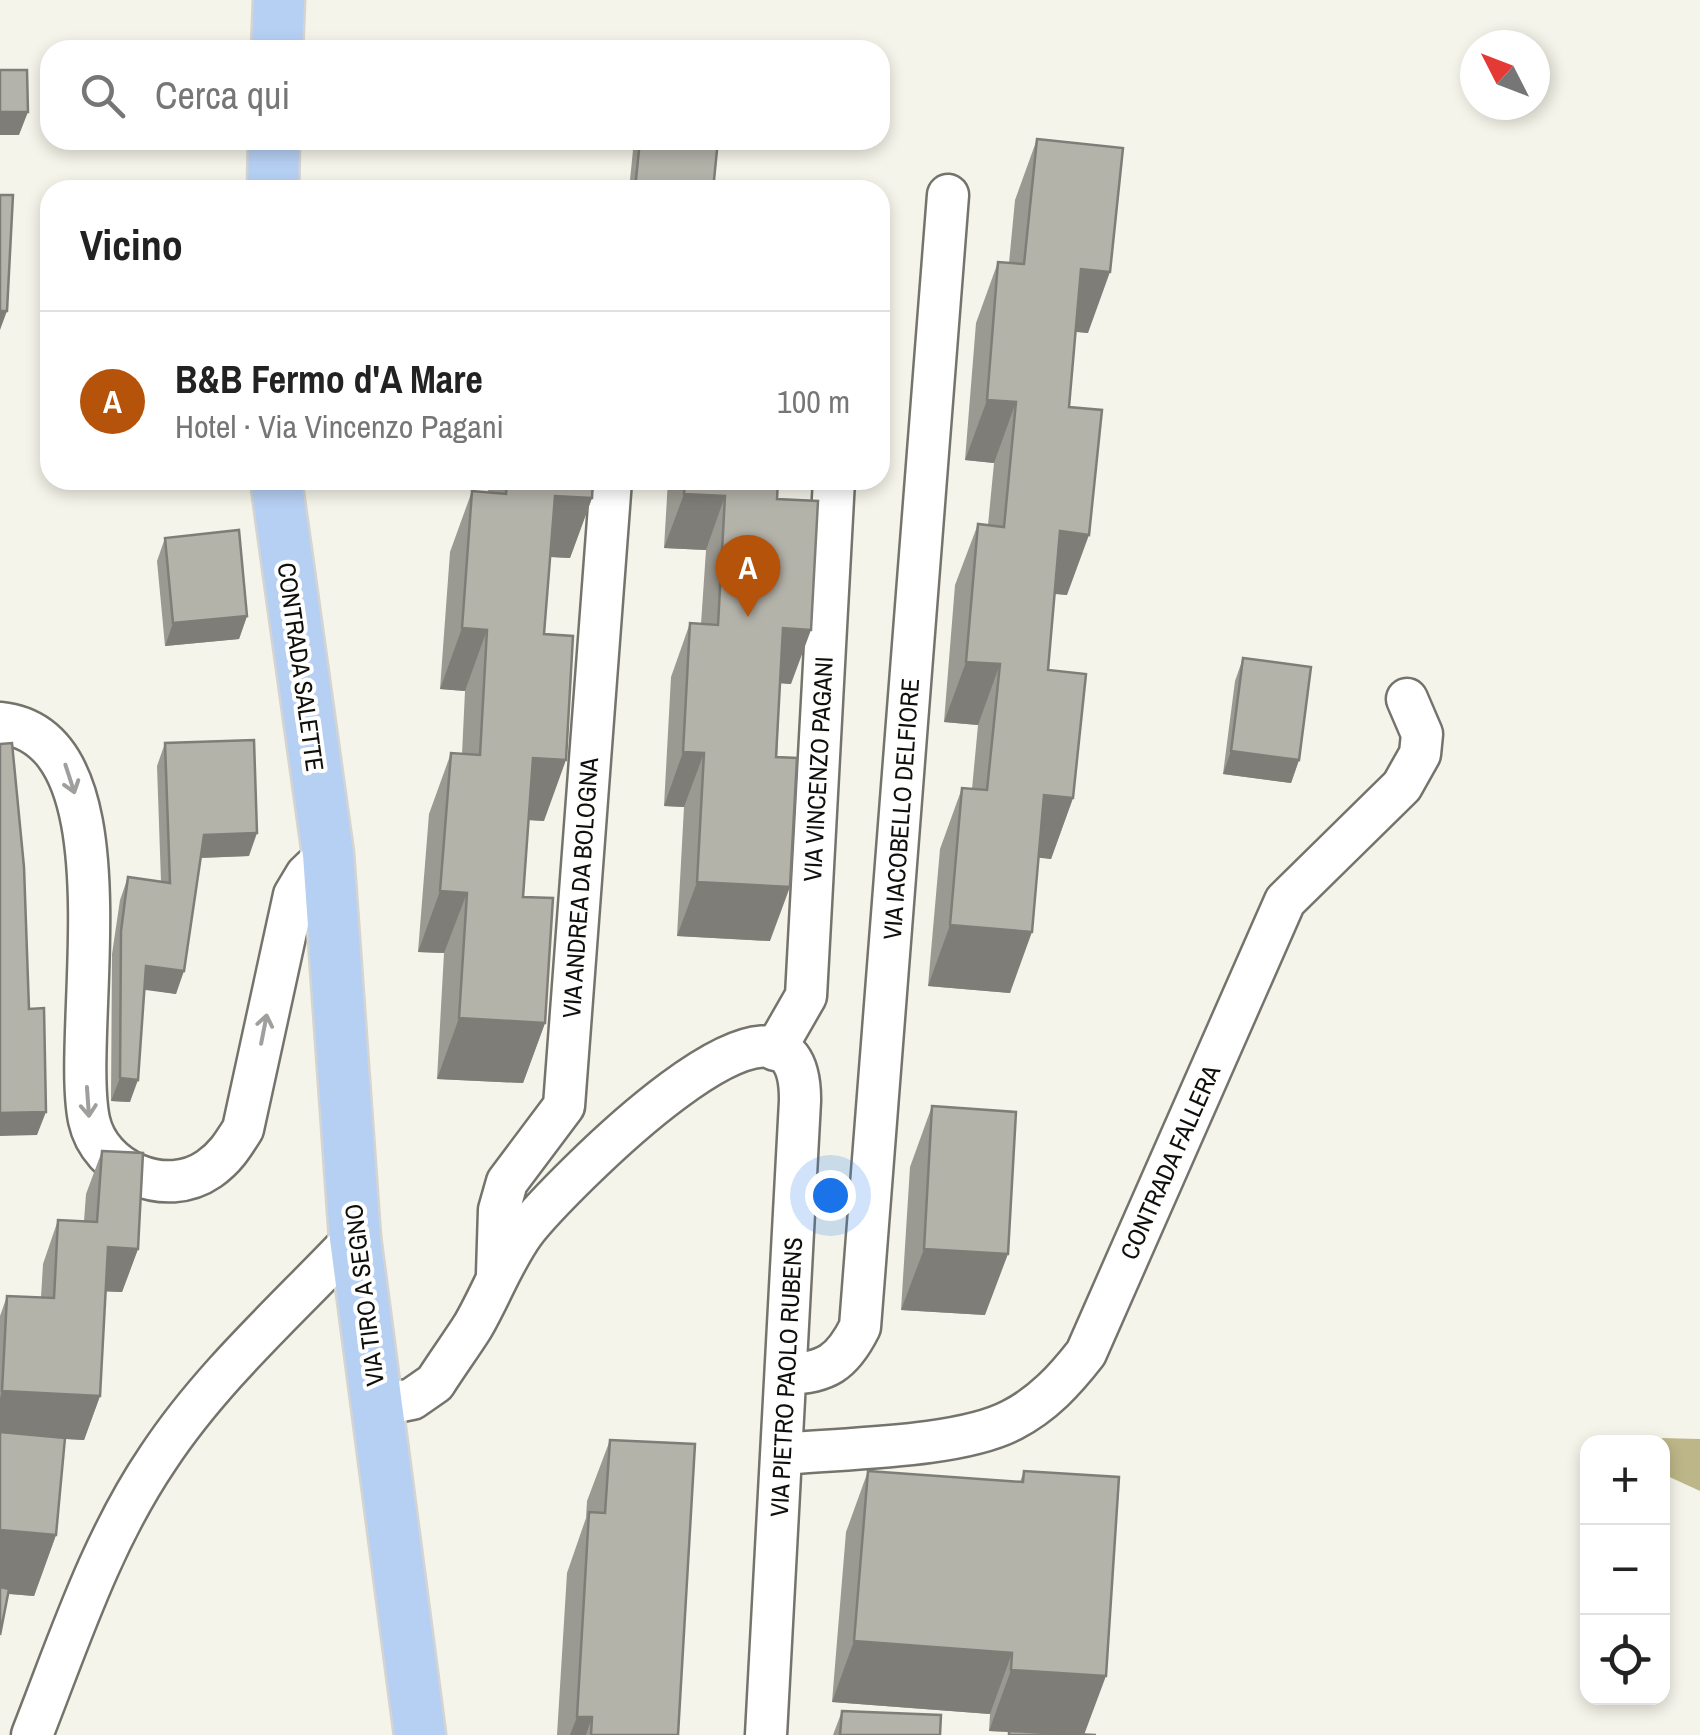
<!DOCTYPE html>
<html lang="it">
<head>
<meta charset="utf-8">
<style>
	:root { --surface:#fff; --page:#f2f2f2; --text:#222; --muted:#767676; --line:#e0e0e0; --accent:#b45309 }
	body { margin:0; font-family:"Archivo Narrow",sans-serif; background:var(--page); color:var(--text) }
	.controls { position:absolute; right:30px; bottom:30px; display:grid; overflow:hidden; border-radius:20px; box-shadow:0 5px 15px #0003 }
	.controls button { width:90px; height:90px; display:grid; place-items:center; padding:0; border:0; border-bottom:2px solid var(--line); background:var(--surface); color:var(--text); font:50px sans-serif }
	.compass { position:absolute; left:1460px; top:30px; width:90px; height:90px; border-radius:50%; background:var(--surface); box-shadow:0 5px 15px #0003; rotate:312deg }
	.you { position:absolute; left:830px; top:1195px; width:35px; height:35px; margin:-25px; border:8px solid #fff; border-radius:50%; background:#1a73e8; box-shadow:0 0 0 15px #1a73e833 }
	.badge { display:grid; place-items:center; width:65px; height:65px; border-radius:50%; background:var(--accent); color:#fff; font-size:32px; font-weight:700 }
	.pin { position:absolute; translate:-50% -82px; filter:drop-shadow(0 2px 5px #0008) }
	.pin::after { content:''; position:absolute; top:52px; width:35px; height:30px; background:inherit; clip-path:polygon(0 0,100% 0,50% 100%) }
	.list { margin:0; padding:0; list-style:none }
	h2 { display:flex; justify-content:space-between; align-items:center; height:130px; margin:0; padding:0 40px; font-size:42px }
	h2 small { font-size:32px; font-weight:400; color:var(--muted) }
	.list li { display:grid; grid-template-columns:65px 1fr auto; gap:30px; align-items:center; box-sizing:border-box; height:180px; padding:0 40px; border-top:2px solid var(--line) }
	.list b { display:block; font-size:38px; white-space:nowrap }
	.list p { margin:0; font-size:32px; white-space:nowrap; color:var(--muted) }
	.list em { font-size:32px; font-style:normal; color:var(--muted) }
	.icon { flex:none; width:55px; height:55px; fill:none; stroke:currentColor; stroke-width:2; stroke-linecap:round; stroke-linejoin:round }
	.map { position:relative; flex:none; width:1700px; height:1735px; overflow:hidden }
	.search { position:absolute; background:var(--surface); box-shadow:0 5px 15px #0003; left:40px; top:40px; width:850px; height:110px; display:flex; align-items:center; gap:25px; box-sizing:border-box; padding:0 35px; border-radius:30px; color:var(--muted); font-size:38px }
	.panel { position:absolute; background:var(--surface); box-shadow:0 5px 15px #0003; left:40px; top:180px; width:850px; height:310px; border-radius:30px }
	.map>svg:first-child { display:block }
	.forest { fill:#bdb688 }
	.lines { fill:none; stroke-linecap:round; stroke-linejoin:round }
	.minor-casing { stroke:#75746c; stroke-width:45 }
	.major-casing { stroke:#d4d4d3; stroke-width:55 }
	.minor { stroke:#fff; stroke-width:40 }
	.major { stroke:#b6d0f4; stroke-width:50 }
	.wall { fill:#9b9a92 }
	.shaded-wall { fill:#7e7d77 }
	.building { fill:#b4b3aa; stroke:#7e7d77; stroke-width:2.5 }
	.oneway { stroke:#9f9f9e }
	.labels { text-anchor:middle; dominant-baseline:central; stroke-width:8; stroke-linejoin:round; paint-order:stroke }
	.street-label { font-size:25px; fill:#0f0f0c; stroke:#fff }
</style>
</head>
<body>
<div class="map">
<svg width="1700" height="1735" viewBox="0 0 1700 1735">
	<rect width="100%" height="100%" fill="#f5f4ea"/>
	<path class="forest" d="M1660 1438 1700 1439V1491L1663 1474Z"/>
	<g class="lines">
		<g class="minor-casing">
			<path id="minor" d="M0 723C137 737 70 1028 89 1120 100 1171 166 1199 209 1169 225 1158 233 1145 243 1129L294 895 306 875 328 854
				M775 1050 806 996 834 480
				M497 1274 499 1210 507 1182 564 1106 611 480
				M786 1374C826 1373 842 1363 860 1327L948 195
				M377 1406 412 1399 435 1383C447 1364 461 1345 473 1326 491 1295 503 1261 524 1232 553 1194 802 936 800 1101L766 1735
				M782 1454C843 1448 959 1448 1012 1420 1043 1404 1065 1380 1086 1353L1285 901 1402 786 1420 754 1422 734 1407 699
				M32 1735C69 1641 101 1542 158 1458 212 1376 288 1309 355 1238"/>
		</g>
		<g class="major-casing">
			<path id="major" d="M277 50 279 0
				M273 190 274 140
				M276 480 328 854 355 1238 420 1735"/>
		</g>
		<use href="#minor" class="minor"/>
		<use href="#major" class="major"/>
	</g>
	<path class="wall" d="M1037 139 1088 333 1076 332 1069 407 1067 595 1054 594 1048 670 1073 798 1051 859 1039 857 1010 993 928 986 940 849 962 788 972 789 978 725 944 722 955 585 978 524 988 525 994 463 965 460 976 323 998 262 1009 263 1015 200Z
		M634 140H718L713 190H629Z
		M489 480H593L592 498 570 558 550 557 544 634V821L529 820 523 897 545 1023 523 1083 437 1079 444 953 418 952 429 814 451 753 462 754 465 691 440 689 450 552 472 491 488 492Z
		M668 480H778L777 499 791 684 780 683 770 941 677 936 684 807 664 806 671 677 690 623 701 624 706 550 664 548Z
		M165 538 247 616 239 639 165 646 157 561Z
		M1243 658 1299 760 1291 783 1223 774 1235 681Z
		M165 743 249 856 200 858 176 994 145 989 130 1102 111 1101 112 954 120 900 128 877 161 882 157 766Z
		M932 1106 985 1315 901 1310 910 1167Z
		M102 1151 138 1249 122 1292 106 1291 100 1396 84 1440 65 1439 56 1535 34 1596 8 1594 0 1635V1316L7 1296 41 1297 43 1264 58 1220 84 1221 86 1194Z
		M610 1440 678 1735H557L567 1573 586 1518 587 1501Z
		M868 1471 1020 1482 1024 1471 1084 1734 1096 1735H1008L1009 1732 989 1731 990 1714 832 1702 846 1532Z
		M842 1711 940 1735H833Z"/>
	<path class="shaded-wall" d="M0 112H28L19 135H0Z
		M1081 269 1110 272 1088 333 1059 330Z
		M0 311H7L0 330Z
		M987 400 1016 402 994 463 965 460Z
		M684 494 725 496 706 550 664 548Z
		M555 496 592 498 570 558 533 556Z
		M1060 531 1089 535 1067 595 1038 592Z
		M247 616 239 639 165 646 173 623Z
		M462 628 487 630 465 691 440 689Z
		M783 628 811 630 791 684 763 682Z
		M966 662 1000 664 978 725 944 722Z
		M1231 751 1299 760 1291 783 1223 774Z
		M683 752 704 753 684 807 664 806Z
		M533 758 566 760 544 821 511 819Z
		M1044 795 1073 798 1051 859 1022 856Z
		M257 833 249 856 196 858 204 835Z
		M697 882 790 887 770 941 677 936Z
		M440 891 467 893 444 953 418 952Z
		M950 925 1032 932 1010 993 928 986Z
		M146 966 184 971 176 994 138 989Z
		M459 1018 545 1023 523 1083 437 1079Z
		M120 1078 138 1080 130 1102 111 1101Z
		M46 1112 37 1135 0 1136V1113Z
		M108 1247 138 1249 122 1292 92 1291Z
		M924 1249 1008 1254 985 1315 901 1310Z
		M2 1391 100 1396 84 1440 0 1435V1398Z
		M0 1530 56 1535 34 1596 0 1593Z
		M854 1641 1012 1653 990 1714 832 1702Z
		M1011 1670 1106 1676 1084 1735 989 1731Z
		M577 1717H592L586 1735H570Z"/>
	<path class="building" d="M0 70H27L28 112H0Z
		M1037 139 1123 148 1110 272 1081 269 1069 407 1102 410 1089 535 1060 531 1048 670 1086 674 1073 798 1044 795 1032 932 950 925 962 788 987 790 1000 664 966 662 978 524 1004 527 1016 402 987 400 998 262 1024 264Z
		M640 140H718L713 190 635 189Z
		M0 195H13L7 311H0Z
		M507 480H593L592 498 555 496 544 634 573 636 566 760 533 758 523 897 553 898 545 1023 459 1018 467 893 440 891 451 753 480 755 487 630 462 628 472 491 506 494Z
		M685 480H778L777 499 818 501 811 630 783 628 776 757 797 758 790 887 697 882 704 753 683 752 690 623 718 625 725 496 684 494Z
		M239 530 247 616 173 623 165 538Z
		M1243 658 1311 667 1299 760 1231 751Z
		M254 740 257 833 204 835 184 971 146 966 138 1080 120 1078 121 931 128 877 170 883 165 743Z
		M12 743 24 867 29 1009 44 1008 46 1112 0 1113V744Z
		M932 1106 1016 1112 1008 1254 924 1249Z
		M102 1151 143 1153 138 1249 108 1247 100 1396 2 1391 7 1296 54 1298 58 1220 97 1222Z
		M0 1432 65 1438 56 1535 0 1530Z
		M610 1440 695 1444 678 1735H591L592 1717H577L589 1512 605 1513Z
		M868 1471 1023 1482 1024 1471 1119 1477 1106 1676 1011 1670 1012 1653 854 1641Z
		M0 1587 9 1589 0 1635Z
		M842 1711 941 1715 940 1735H840Z
		M1009 1731 1096 1735H1009Z"/>
	<defs><path id="oneway-shaft" d="M-6 0H5M1.5-3L5.5 0L1.5 3" fill="none" stroke-width="1.6" stroke-linecap="round" stroke-linejoin="round" transform="scale(2.5)"/></defs>
	<g class="oneway">
		<use href="#oneway-shaft" transform="translate(70 779) rotate(72)"/>
		<use href="#oneway-shaft" transform="translate(264 1029) rotate(-79)"/>
		<use href="#oneway-shaft" transform="translate(88 1102) rotate(86)"/>
	</g>
	<g class="labels">
		<g class="street-label">
			<text transform="translate(301 667) rotate(82)">CONTRADA SALETTE</text>
			<text transform="translate(818 769) rotate(-87)">VIA VINCENZO PAGANI</text>
			<text transform="translate(901 809) rotate(-86)">VIA IACOBELLO DELFIORE</text>
			<text transform="translate(580 888) rotate(-86)">VIA ANDREA DA BOLOGNA</text>
			<text transform="translate(1170 1162) rotate(-66)">CONTRADA FALLERA</text>
			<text transform="translate(364 1295) rotate(-97)">VIA TIRO A SEGNO</text>
			<text transform="translate(786 1377) rotate(-87)">VIA PIETRO PAOLO RUBENS</text>
		</g>
	</g>
</svg>
<div class="controls">
<button>+</button>
<button>−</button>
<button><svg class="icon" aria-label="locate" viewBox="0 0 24 24"><circle cx="12" cy="12" r="6"/><path d="M12 2v4M12 18v4M2 12h4M18 12h4"/></svg></button>
</div>
<svg class="compass" viewBox="-18 -18 36 36"><path d="M0-13l5 13h-10z" fill="#e53935"/><path d="M0 13l5-13h-10z" fill="#767676"/></svg>
<div class="you"></div>
<div class="pin badge" style="left:748px;top:617px">A</div>
<div class="search"><svg class="icon" aria-label="search" viewBox="0 0 24 24"><circle cx="10" cy="10" r="6"/><path d="M15 15l6 6"/></svg>Cerca qui</div>
<section class="panel">
<h2>Vicino<small></small></h2>
<ul class="list">
<li><span class="badge">A</span><div><b>B&amp;B Fermo d'A Mare</b><p>Hotel · Via Vincenzo Pagani</p></div><em>100 m</em></li>
</ul>
</section>
</div>
</body>
</html>
